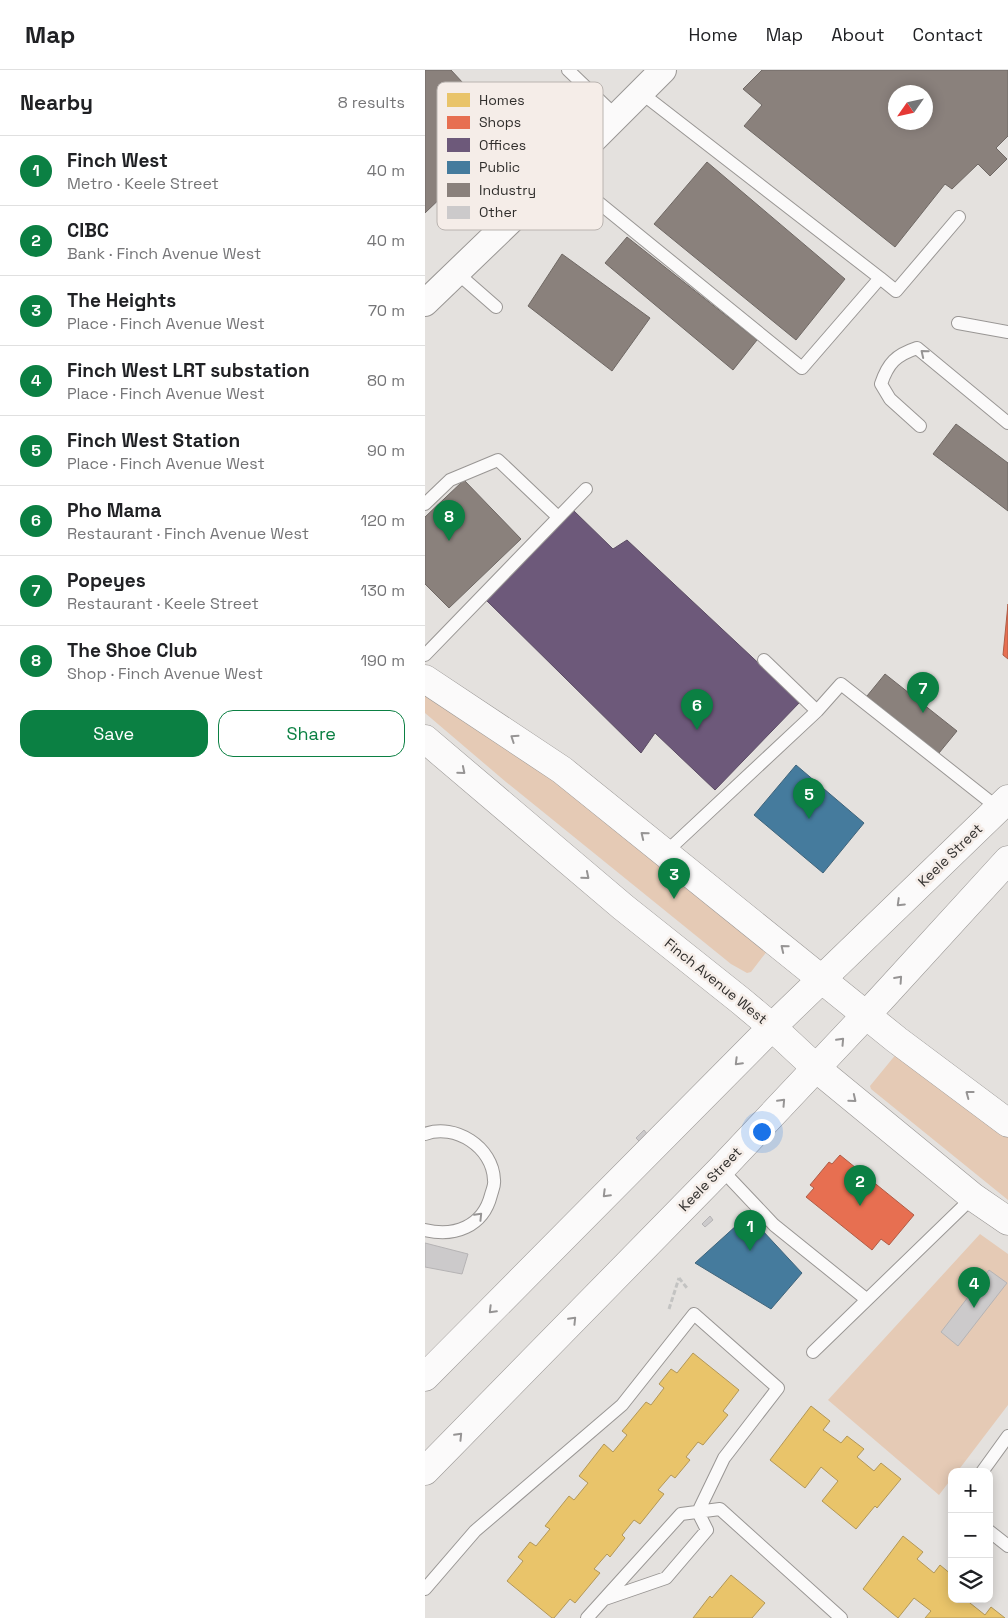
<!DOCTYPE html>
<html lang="en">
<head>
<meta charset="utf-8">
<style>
	:root { --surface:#fff; --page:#f6f6f6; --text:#202124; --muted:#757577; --line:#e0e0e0; --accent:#0b8043 }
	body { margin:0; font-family:"Space Grotesk",sans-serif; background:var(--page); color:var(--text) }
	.controls { position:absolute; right:15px; bottom:15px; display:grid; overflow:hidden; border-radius:10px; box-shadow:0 2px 12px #0003 }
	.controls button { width:45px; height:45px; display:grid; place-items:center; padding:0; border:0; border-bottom:1px solid var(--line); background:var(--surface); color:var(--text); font:25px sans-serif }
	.compass { position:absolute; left:463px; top:15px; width:45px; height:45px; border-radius:50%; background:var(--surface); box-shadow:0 2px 12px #0003; rotate:236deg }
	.you { position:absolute; left:336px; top:1061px; width:18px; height:18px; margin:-12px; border:4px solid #fff; border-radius:50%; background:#1a73e8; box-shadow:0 0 0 8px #1a73e833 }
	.badge { display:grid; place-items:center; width:32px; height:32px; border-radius:50%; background:var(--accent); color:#fff; font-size:16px; font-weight:700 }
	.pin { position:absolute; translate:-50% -41px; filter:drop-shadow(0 1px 2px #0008) }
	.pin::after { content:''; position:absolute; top:26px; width:18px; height:15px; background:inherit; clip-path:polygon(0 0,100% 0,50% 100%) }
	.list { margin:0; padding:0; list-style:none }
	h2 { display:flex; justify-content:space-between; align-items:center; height:65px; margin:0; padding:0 20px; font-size:21px }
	h2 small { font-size:16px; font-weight:400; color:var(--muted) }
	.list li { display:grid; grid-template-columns:32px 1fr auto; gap:15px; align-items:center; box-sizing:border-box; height:70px; padding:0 20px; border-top:1px solid var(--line) }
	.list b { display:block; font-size:19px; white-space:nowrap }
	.list p { margin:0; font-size:16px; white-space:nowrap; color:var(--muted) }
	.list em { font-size:16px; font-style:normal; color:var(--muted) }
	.actions { display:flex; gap:10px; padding:15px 20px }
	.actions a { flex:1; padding:11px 0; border:1px solid var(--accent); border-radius:15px; text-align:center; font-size:18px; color:var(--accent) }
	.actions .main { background:var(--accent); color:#fff }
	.icon { flex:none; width:28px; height:28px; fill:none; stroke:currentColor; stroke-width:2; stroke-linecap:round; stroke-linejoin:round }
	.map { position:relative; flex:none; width:583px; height:1548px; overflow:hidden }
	header { display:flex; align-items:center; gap:30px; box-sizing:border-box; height:70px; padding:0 25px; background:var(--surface); border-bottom:1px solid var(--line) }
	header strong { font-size:24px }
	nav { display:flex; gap:28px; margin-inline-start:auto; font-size:18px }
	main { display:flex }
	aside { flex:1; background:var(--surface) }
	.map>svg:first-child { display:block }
	.green { fill:#e5cab5 }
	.homes { fill:#e9c46a; stroke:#b29758 }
	.shops { fill:#e76f51; stroke:#b05c46 }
	.offices { fill:#6d597a; stroke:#5b4c63 }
	.public { fill:#457b9d; stroke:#3f647b }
	.industry { fill:#8a817c; stroke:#6f6864; fill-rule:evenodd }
	.building { fill:#cccacb; stroke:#b5b3b4 }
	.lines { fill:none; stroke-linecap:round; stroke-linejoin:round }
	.service-casing { stroke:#999694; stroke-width:14 }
	.minor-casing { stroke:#999694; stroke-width:28 }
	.secondary-casing { stroke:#999694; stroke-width:29 }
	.path { stroke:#c3c3c2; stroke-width:3; stroke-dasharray:5 2.5; stroke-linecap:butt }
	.service { stroke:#fbfafa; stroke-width:12 }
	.minor { stroke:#fbfafa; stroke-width:26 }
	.secondary { stroke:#fbfafa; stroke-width:28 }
	.oneway { stroke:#969494 }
	.labels { text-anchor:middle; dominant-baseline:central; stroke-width:5; stroke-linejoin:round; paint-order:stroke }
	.street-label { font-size:14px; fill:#312f2d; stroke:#f5ede8 }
	.key { fill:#f5ede8; stroke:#bab4b0; stroke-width:1 }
	.key-label { font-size:14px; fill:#312f2d }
</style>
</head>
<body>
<header>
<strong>Map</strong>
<nav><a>Home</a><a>Map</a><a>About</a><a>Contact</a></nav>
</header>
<main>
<aside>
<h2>Nearby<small>8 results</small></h2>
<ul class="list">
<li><span class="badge">1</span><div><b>Finch West</b><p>Metro · Keele Street</p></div><em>40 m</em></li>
<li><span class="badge">2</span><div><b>CIBC</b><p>Bank · Finch Avenue West</p></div><em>40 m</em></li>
<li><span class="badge">3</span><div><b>The Heights</b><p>Place · Finch Avenue West</p></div><em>70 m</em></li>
<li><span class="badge">4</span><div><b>Finch West LRT substation</b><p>Place · Finch Avenue West</p></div><em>80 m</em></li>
<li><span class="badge">5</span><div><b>Finch West Station</b><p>Place · Finch Avenue West</p></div><em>90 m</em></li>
<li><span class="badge">6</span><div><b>Pho Mama</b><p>Restaurant · Finch Avenue West</p></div><em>120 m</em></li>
<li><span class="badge">7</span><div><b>Popeyes</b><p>Restaurant · Keele Street</p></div><em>130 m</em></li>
<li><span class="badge">8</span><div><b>The Shoe Club</b><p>Shop · Finch Avenue West</p></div><em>190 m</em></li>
</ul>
<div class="actions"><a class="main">Save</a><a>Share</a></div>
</aside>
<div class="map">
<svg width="583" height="1548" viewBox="0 0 583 1548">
	<rect width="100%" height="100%" fill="#e4e1de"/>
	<path class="green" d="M0 625 102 689 346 876 326 902 322 903 306 894 81 712 0 643Z
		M472 983 583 1067V1130L446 1019 445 1016Z
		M555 1164 583 1184V1335L532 1402H527V1408L514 1425 403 1330Z"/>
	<path class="homes" d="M268 1283 314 1320 298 1341 303 1345 278 1375 273 1372 261 1387 265 1390 250 1408 246 1405 233 1420 239 1424 215 1454 209 1450 197 1465 200 1468 185 1487 182 1484 169 1499 175 1503 150 1533 145 1529 129 1548H127L82 1511 98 1491 93 1487 105 1472 111 1476 125 1459 120 1456 144 1426 149 1430 163 1413 154 1406 179 1374 188 1382 202 1365 197 1361 221 1332 226 1335 239 1318 234 1314 246 1299 252 1303Z
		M386 1336 405 1351 398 1360 416 1373 422 1366 439 1379 432 1387 449 1401 456 1393 476 1409 452 1438 450 1436 431 1459 397 1431 413 1411 396 1397 380 1418 345 1390Z
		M478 1466 498 1482 492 1489 509 1503 515 1495 527 1505V1529H540L560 1545 566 1537 580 1548H500L506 1541 489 1528 473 1548 438 1519Z
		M306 1505 340 1533 327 1548H268L285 1526 287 1528Z"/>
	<path class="shops" d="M583 534V589L578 585Z
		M415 1085 489 1145 464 1175 456 1169 447 1180 381 1127 389 1118 385 1115 404 1092 407 1094Z"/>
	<path class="offices" d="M148 440 188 479 202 470 375 632 290 720 230 663 216 683 60 529Z"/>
	<path class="public" d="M371 695 439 753 398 803 329 745Z
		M323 1145 377 1203 346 1239 270 1193Z"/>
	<path class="industry" d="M0 0H26L51 27 44 36 75 71 0 143Z
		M337 0H583V66L571 78 582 89 565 106 553 94 527 119 520 114 470 177 319 56 337 35 318 19ZM470 22H500V52H470Z
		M282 92 420 209 371 270 229 154Z
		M202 167 332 270 308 300 180 193Z
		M137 184 225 248 187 301 103 236Z
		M531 354 583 393V441L508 384Z
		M39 410 96 469 24 538 0 514V447Z
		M460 604 532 661 514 683 442 626Z"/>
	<path class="building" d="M219 1060 222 1064 215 1072 211 1068Z
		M285 1146 288 1150 280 1157 277 1154Z
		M0 1173 43 1184 37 1204 0 1197Z
		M564 1200 582 1213 533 1276 516 1262Z"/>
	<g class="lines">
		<g class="service-casing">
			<path id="service" d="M143 0 191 46
				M136 102 377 298 455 208 215 22
				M31 202 71 237
				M455 208 471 221 534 147
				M533 253 583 262
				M495 356 465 329 456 314C463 293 471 285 492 278L583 353
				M0 434 25 410 73 390 133 447
				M0 585 161 419
				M339 590 392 641 416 614 573 738
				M240 783 392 641
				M0 1064C30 1053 68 1077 69 1110 70 1115 67 1121 66 1125 58 1157 29 1167 0 1160
				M296 1099 349 1155 441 1229
				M388 1282 548 1127
				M557 1402 583 1366
				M564 1461 583 1476
				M0 1519 50 1461 197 1335 269 1244 353 1318 299 1388 273 1442 282 1460 241 1508 180 1529
				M162 1548 256 1444 295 1439 416 1548"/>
		</g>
		<g class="minor-casing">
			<path id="minor" d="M0 233 136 102 238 0"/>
		</g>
		<g class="secondary-casing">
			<path id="secondary" d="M0 609 137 700 472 970 583 1053
				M0 669 198 837 316 931 347 957 391 998 548 1127 583 1151
				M0 1307 347 957 583 729
				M0 1401 296 1099 456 929 583 790"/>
		</g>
		<path class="path" d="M254 1208 262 1218
			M244 1239 254 1208"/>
		<use href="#service" class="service"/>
		<use href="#minor" class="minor"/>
		<use href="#secondary" class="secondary"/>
	</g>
	<defs><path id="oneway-chevron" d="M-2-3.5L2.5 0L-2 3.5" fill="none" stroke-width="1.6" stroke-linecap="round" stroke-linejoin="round" transform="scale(1.25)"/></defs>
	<g class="oneway">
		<use href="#oneway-chevron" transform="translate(499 283) rotate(-141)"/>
		<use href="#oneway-chevron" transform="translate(89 668) rotate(-146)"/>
		<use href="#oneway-chevron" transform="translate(37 701) rotate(40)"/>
		<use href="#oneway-chevron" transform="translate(219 765) rotate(-141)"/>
		<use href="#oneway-chevron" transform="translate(161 806) rotate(40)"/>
		<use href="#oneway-chevron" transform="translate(475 833) rotate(136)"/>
		<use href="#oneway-chevron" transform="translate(359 878) rotate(-141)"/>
		<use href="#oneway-chevron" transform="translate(474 909) rotate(-48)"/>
		<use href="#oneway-chevron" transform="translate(416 971) rotate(-47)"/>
		<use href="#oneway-chevron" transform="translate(313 992) rotate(135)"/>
		<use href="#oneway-chevron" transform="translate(544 1024) rotate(-143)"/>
		<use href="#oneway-chevron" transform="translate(428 1029) rotate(39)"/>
		<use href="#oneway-chevron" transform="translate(357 1032) rotate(-47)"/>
		<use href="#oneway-chevron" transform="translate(181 1124) rotate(135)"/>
		<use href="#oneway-chevron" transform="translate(54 1146) rotate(-46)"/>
		<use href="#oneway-chevron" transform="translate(67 1240) rotate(135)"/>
		<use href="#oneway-chevron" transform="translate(148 1250) rotate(-46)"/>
		<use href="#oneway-chevron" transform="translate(34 1366) rotate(-46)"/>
	</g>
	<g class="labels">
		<g class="street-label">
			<text transform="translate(525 785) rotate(-44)">Keele Street</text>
			<text transform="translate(291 911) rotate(39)">Finch Avenue West</text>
			<text transform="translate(285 1109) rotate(-46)">Keele Street</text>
		</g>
	</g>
	<rect x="12" y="12" width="166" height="148" rx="8" class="key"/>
	<rect x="22" y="23" width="23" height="14" fill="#e9c46a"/>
	<rect x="22" y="46" width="23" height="13" fill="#e76f51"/>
	<rect x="22" y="68" width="23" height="14" fill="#6d597a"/>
	<rect x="22" y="91" width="23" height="13" fill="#457b9d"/>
	<rect x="22" y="113" width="23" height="14" fill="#8a817c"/>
	<rect x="22" y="136" width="23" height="13" fill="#cccacb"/>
	<g class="key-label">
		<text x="54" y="35">Homes</text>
		<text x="54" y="57">Shops</text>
		<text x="54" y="80">Offices</text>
		<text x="54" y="102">Public</text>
		<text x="54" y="125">Industry</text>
		<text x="54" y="147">Other</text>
	</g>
</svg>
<div class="controls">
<button>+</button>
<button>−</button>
<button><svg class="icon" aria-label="layers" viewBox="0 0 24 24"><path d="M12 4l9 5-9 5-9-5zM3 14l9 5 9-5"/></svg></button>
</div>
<svg class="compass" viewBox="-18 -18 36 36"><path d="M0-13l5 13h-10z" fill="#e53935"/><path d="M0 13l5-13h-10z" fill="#757577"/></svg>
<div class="you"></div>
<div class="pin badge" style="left:325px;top:1181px">1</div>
<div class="pin badge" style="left:435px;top:1136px">2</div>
<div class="pin badge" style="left:249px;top:829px">3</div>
<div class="pin badge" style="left:549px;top:1238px">4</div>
<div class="pin badge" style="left:384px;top:749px">5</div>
<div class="pin badge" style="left:272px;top:660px">6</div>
<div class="pin badge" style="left:498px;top:643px">7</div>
<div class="pin badge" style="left:24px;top:471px">8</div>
</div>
</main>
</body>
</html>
